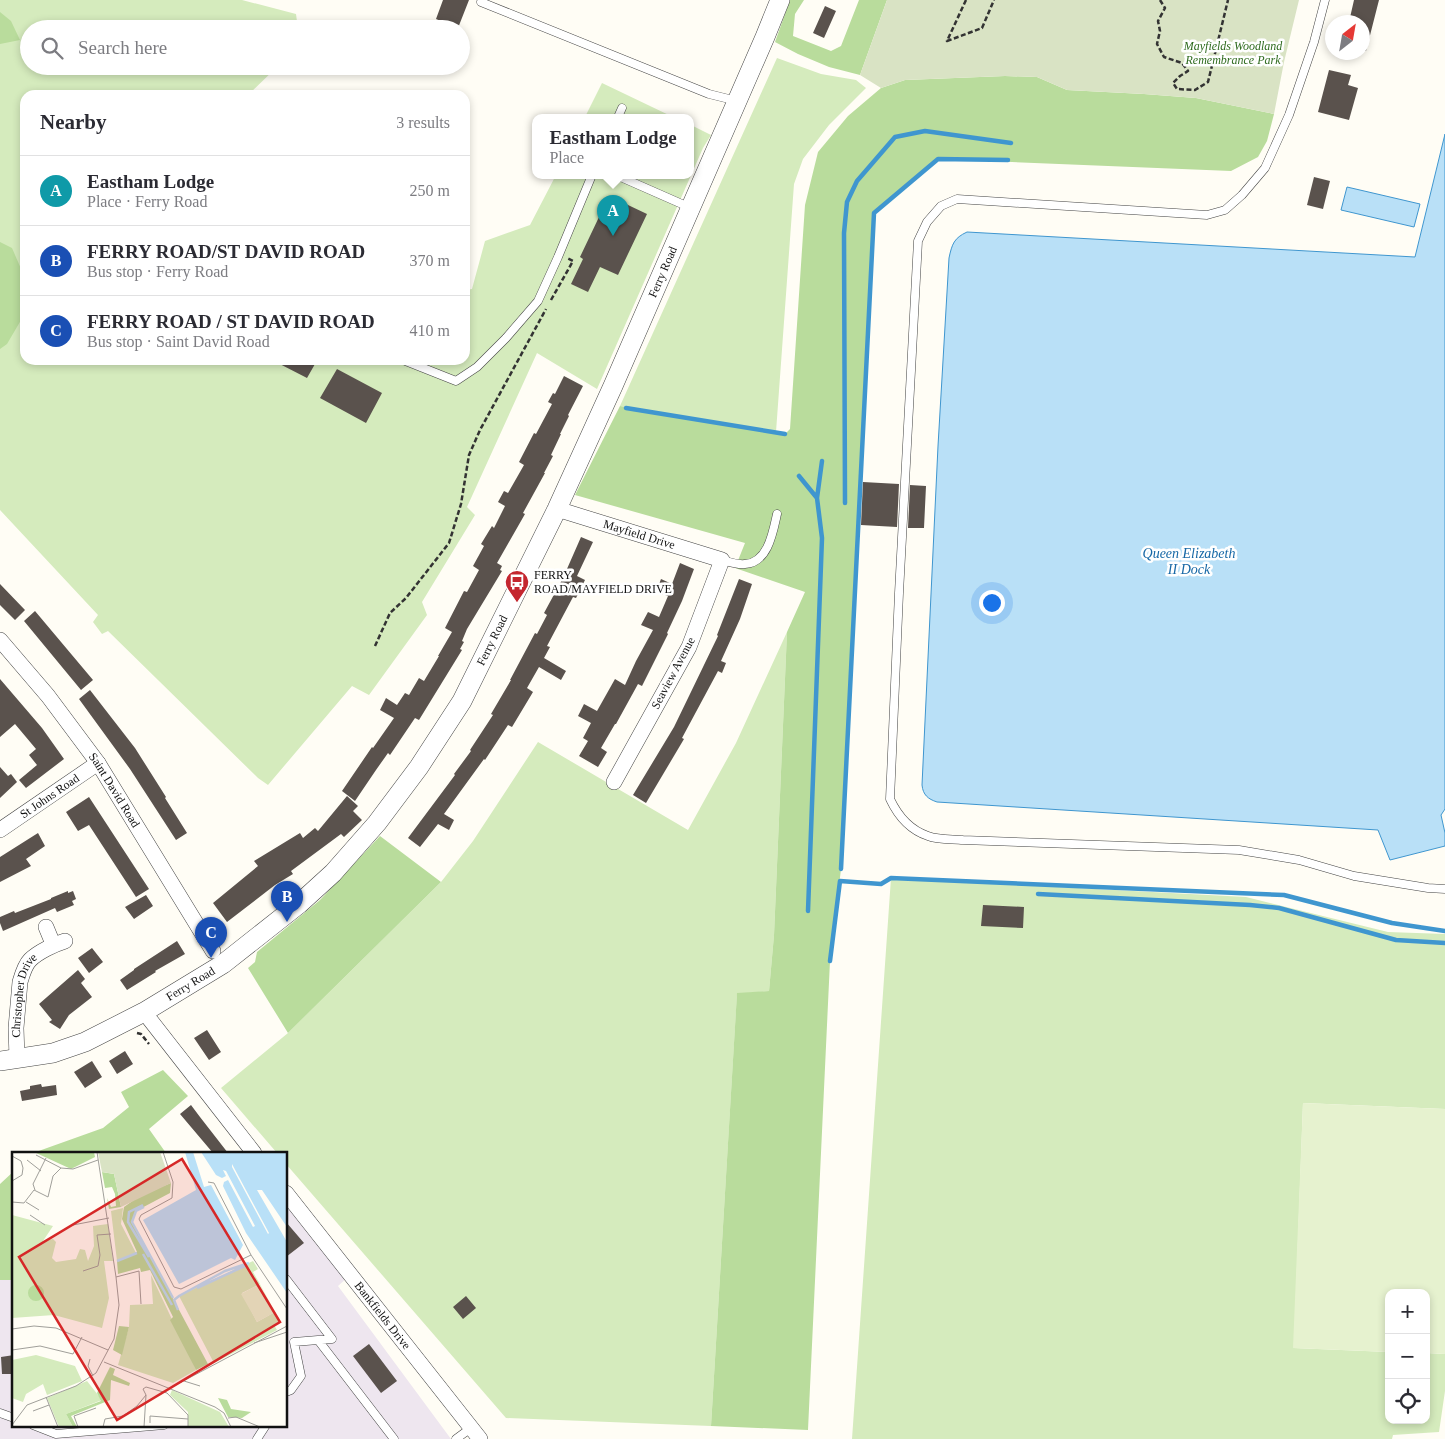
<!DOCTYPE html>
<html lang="en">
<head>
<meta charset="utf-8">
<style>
	:root { --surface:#fff; --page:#f2f2f3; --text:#2b2b33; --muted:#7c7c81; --line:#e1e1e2; --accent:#c4262e }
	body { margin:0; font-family:"Times New Roman",serif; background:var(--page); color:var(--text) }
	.controls { position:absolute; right:15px; bottom:15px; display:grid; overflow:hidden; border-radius:10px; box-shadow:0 2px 8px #0003 }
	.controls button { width:45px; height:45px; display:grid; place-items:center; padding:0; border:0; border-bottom:1px solid var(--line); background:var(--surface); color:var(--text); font:25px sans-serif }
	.compass { position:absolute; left:1325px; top:15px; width:45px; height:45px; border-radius:50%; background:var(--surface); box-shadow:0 2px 8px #0003; rotate:31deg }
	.you { position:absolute; left:991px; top:602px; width:18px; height:18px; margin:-12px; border:4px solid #fff; border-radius:50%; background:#1a73e8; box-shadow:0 0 0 8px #1a73e833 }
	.badge { display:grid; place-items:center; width:32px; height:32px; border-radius:50%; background:var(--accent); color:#fff; font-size:16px; font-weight:700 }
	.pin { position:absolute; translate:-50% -41px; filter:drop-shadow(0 1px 2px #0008) }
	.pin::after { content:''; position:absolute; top:26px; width:18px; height:15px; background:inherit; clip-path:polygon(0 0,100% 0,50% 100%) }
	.popup { position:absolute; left:532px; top:114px; width:162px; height:65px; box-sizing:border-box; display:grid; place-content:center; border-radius:10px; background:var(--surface); filter:drop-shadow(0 1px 4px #0005); font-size:16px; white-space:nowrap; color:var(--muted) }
	.popup b { font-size:19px; color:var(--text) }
	.popup::after { content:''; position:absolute; left:50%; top:100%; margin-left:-10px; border:10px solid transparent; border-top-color:var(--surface) }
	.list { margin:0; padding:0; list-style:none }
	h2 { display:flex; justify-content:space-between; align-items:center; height:65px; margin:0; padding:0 20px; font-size:21px }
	h2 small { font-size:16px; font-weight:400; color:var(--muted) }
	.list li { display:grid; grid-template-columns:32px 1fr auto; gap:15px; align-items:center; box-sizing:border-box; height:70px; padding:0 20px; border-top:1px solid var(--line) }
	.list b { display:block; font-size:19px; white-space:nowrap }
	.list p { margin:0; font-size:16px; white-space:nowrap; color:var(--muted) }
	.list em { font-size:16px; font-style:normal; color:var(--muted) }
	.icon { flex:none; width:28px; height:28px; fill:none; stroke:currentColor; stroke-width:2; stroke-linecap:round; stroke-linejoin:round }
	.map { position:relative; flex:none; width:1445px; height:1439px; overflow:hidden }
	.search { position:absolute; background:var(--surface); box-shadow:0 2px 8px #0003; left:20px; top:20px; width:450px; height:55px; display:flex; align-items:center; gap:12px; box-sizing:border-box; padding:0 18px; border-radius:28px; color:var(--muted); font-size:19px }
	.panel { position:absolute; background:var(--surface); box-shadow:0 2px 8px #0003; left:20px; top:90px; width:450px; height:275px; border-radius:15px }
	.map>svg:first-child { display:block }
	.industrial { fill:#eee6ef }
	.green { fill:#d5ebbd }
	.forest { fill:#b9dc9c }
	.cemetery { fill:#d9e3c4 }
	.pitch { fill:#e6f2cf }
	.water { fill:#b9e0f7; stroke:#3f96cf }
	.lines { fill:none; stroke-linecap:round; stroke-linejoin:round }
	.stream { stroke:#3f96cf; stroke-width:4.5 }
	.building { fill:#5a524d }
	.service-casing { stroke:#444; stroke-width:9 }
	.minor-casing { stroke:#444; stroke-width:16 }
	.tertiary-casing { stroke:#444; stroke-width:20 }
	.path { stroke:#333; stroke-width:2.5; stroke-dasharray:5 2.5; stroke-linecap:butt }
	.service { stroke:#fff; stroke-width:8 }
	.minor { stroke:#fff; stroke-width:15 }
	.tertiary { stroke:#fff; stroke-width:19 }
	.labels { text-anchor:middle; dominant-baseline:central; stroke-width:5; stroke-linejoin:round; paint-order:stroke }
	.park-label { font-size:12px; font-style:italic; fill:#2f6b1f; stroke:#fff }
	.street-label { font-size:12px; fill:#111; stroke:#fff }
	.poi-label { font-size:12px; fill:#111; stroke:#fff; text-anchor:start }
	.water-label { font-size:14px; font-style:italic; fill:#1768a6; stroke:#fff }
	.inset-river { fill:none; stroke:#b9e0f7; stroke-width:2.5 }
	.inset-road { fill:none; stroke:#a09f9a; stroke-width:1 }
	.view { fill:#d62828; fill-opacity:0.15; stroke:#d62828; stroke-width:2.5 }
	.inset-edge { fill:none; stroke:#111; stroke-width:2.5 }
</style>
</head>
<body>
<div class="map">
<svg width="1445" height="1439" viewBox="0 0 1445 1439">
	<rect width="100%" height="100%" fill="#fffdf5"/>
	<path class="industrial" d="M289 1206 347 1278 338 1286 451 1439H0V1280H14V1425H286V1208Z"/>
	<path class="green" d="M0 0H242L296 14 298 29H29V66H278L248 95H25V360H465V290L472 289 485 241 530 225 556 175H690L691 125 711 135 703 148 597 389 537 353 467 507 475 515 422 602 427 615 369 695 352 686 268 785 258 778 108 631 102 634 93 622 98 615 0 510Z
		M777 58 821 74 856 80 866 88 829 125 803 159 794 184 776 432 620 406Z
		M602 83 673 117H585Z
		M787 632 774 935 769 991 737 994 711 1426 506 1418 286 1164V1153H277L221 1088 288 1033 441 882 473 841 538 742 688 830 736 743Z
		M891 878 1246 897 1388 932 1445 934V1109L1303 1103 1294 1348 1389 1352V1420H1426V1353L1445 1354V1391L1439 1432 1393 1435 1392 1439H852Z"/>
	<path class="forest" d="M790 0H804L795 14 793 36 831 51 841 46 859 0H887L860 75 829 67 798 54 775 42Z
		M0 12 11 21 20 40 0 44Z
		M1005 76 1037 77 1067 90 1144 94 1196 98 1274 114 1267 141 1258 157 1231 171 938 159 875 213 841 869 830 961 808 1430 711 1426 737 993 769 991 774 935 787 632 805 592 735 568 745 543 575 495 620 406 785 434 790 429 805 205 818 152 848 116 881 88 905 80Z
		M0 242 12 248 25 278 24 315 7 344 0 349Z
		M380 836 441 882 288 1033 248 968 255 962 257 952 320 900Z
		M163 1070 188 1096 149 1129 166 1153H33L103 1128 129 1107 121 1092Z
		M14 1171V1280H0V1184Z"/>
	<path class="cemetery" d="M887 0H1299L1284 62 1274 114 1196 98 1144 94 1067 90 1037 77 1005 76 905 80 881 88 860 75Z"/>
	<path class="pitch" d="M1303 1103 1445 1109V1354L1426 1353V1293H1389V1352L1293 1348Z"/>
	<path class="water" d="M1445 134V809L1441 815 1445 833V846L1390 860 1378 830 937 802C928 799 923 795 922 785L938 446 949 258C952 244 954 238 967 232L1415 257Z
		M1347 187 1420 204 1414 227 1341 210Z"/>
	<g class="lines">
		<path class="stream" d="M626 408 785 434
			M799 476 817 498
			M845 503 844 233 847 202 857 181 895 137 925 131 1011 143
			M841 869 874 213 938 159 1008 160
			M1038 894 1250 905 1279 908 1396 940 1445 943
			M808 911 822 538 817 498 822 461
			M830 961 840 881 881 884 891 878 1284 895 1392 923 1445 931"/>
	</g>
	<path class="building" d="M443 0H469L458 28 436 19Z
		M1354 0H1379L1366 51 1362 50V22H1349Z
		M825 6 836 11 824 38 813 33Z
		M1329 70 1351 75 1348 85 1358 88 1349 120 1318 112Z
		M1314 177 1330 181 1323 209 1307 205Z
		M609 196 647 214 618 275 600 267 588 292 571 284 583 259 580 257Z
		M272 360H308L315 364 307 378Z
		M337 369 382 393 366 423 320 398Z
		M564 376 583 386 568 415 569 416 560 434H561L551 455 553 456 544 473H545L523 513 525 514 497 563 502 566 500 570 502 571 467 629 462 641 464 642 460 649 462 650 419 720 415 718 390 755 388 753 376 770 355 801 342 791 372 747 373 748 394 718 380 710 386 698 397 705 405 693 409 695 419 678 424 681 439 656H438L452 632 445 628 464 591 467 592 479 570 473 566 484 546 481 544 492 526 494 528 505 506 498 502 504 491 508 493 524 465 519 462 534 433 536 434 552 404 548 402 553 393 555 394Z
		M863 482 899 484 897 527 861 525Z
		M910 485 926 486 924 528H908Z
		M581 537 593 542 577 576 585 580 576 598 573 597 547 646 550 647 544 658 566 671 561 680 539 667 527 688 533 692 512 727 508 725 485 760 484 759 444 814 454 820 449 830 438 824 420 847 408 838 455 775 454 774 471 751 470 750 493 715 491 714 511 680H510L535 633 537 634 547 615 544 613 563 578Z
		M680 563 694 569 682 601 667 633 668 634 642 686 638 684 616 724H615L601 748 607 752 598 767 579 756 588 741 583 738 591 723 578 716 584 704 597 711 615 679 625 685 636 661 653 630 641 625 648 612 659 617 668 596 656 592 661 579 672 584Z
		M739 579 752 584 740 619 721 661 726 663 722 673 718 671 682 738 684 739 646 803 633 795 674 727 689 696 718 636 717 635Z
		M0 584 25 610 15 620 0 605Z
		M35 611 93 680 81 690 24 621Z
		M0 679 42 728 64 759 26 788 19 780 37 765 29 755 36 749 15 724 0 737Z
		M90 690 135 748 166 797 165 798 187 833 176 840 130 769 79 699Z
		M0 767 8 776 11 774 17 782 0 798Z
		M347 796 358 806 353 811 362 820 344 837 341 834 291 871 293 874 275 885 227 922 213 903 258 866 254 861 300 833 303 838 315 828 318 831Z
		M89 797 149 889 136 897 89 825 78 831 66 812Z
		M38 833 45 846 26 859 31 866 0 882V857Z
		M68 891V893L73 891 76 899 72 901 74 905 57 912 55 908 3 931 0 923V917L14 911 15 913 51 899V898Z
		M146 895 153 906 134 919 125 907Z
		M983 905 1024 907 1023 928 981 926Z
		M177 941 185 954 155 971 156 972 127 990 120 980 134 970V969Z
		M92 948 103 962 89 973 78 958Z
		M78 970 85 979 81 983 92 997 69 1015 60 1029 49 1022 52 1020 39 1004Z
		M207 1030 221 1052 209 1060 194 1038Z
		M125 1051 133 1064 117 1074 109 1061Z
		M92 1061 102 1077 85 1088 74 1072Z
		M41 1084 42 1087 56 1085 57 1095 22 1101 20 1091 30 1089V1086Z
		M191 1105 200 1117 228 1153H213L180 1114Z
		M286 1222 304 1243 286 1257Z
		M466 1296 476 1308 463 1319 453 1307Z
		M369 1344 397 1381 381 1393 353 1356Z
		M14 1355V1374H2L1 1357Z"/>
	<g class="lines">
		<g class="service-casing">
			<path id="service" d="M1325 0 1314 42 1289 115 1265 168 1242 195 1225 210 1207 215 957 199 941 206 927 222 918 241 899 593 890 799C898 816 910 830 928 836 938 840 952 839 963 840L1239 850 1299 860 1354 876 1428 888 1445 889
				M481 2 709 94 737 101
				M618 117 622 108
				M616 175 691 208
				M403 360 456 381 477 367 506 338 538 301 558 257 592 175
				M722 560C729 562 737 565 745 564 768 563 773 532 777 514
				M286 1279 332 1339 318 1340
				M286 1392 291 1390 301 1376 294 1342 318 1340 394 1439
				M0 1413 14 1418
				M33 1425 56 1434 164 1425
				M257 1439 266 1425
				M456 1439 471 1428"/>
		</g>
		<g class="minor-casing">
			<g id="minor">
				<path id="s1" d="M557 509 722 560 689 647 614 782"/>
				<path id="s2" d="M0 640 48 696 98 763 213 951"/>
				<path id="s3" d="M0 830 98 763"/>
				<path d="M46 927 53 944"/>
				<path d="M144 1012 254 1153"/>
				<path id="s4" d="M17 1058 16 1028 20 982C22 975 25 965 30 960 38 952 55 944 65 941"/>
				<path id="s5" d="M286 1193 480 1439"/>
			</g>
		</g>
		<g class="tertiary-casing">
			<g id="tertiary">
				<path id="s6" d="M0 1061 53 1053 85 1042 144 1012 223 964 299 904 333 873 377 823 419 767 462 701 557 509 613 386 765 37 780 0"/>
			</g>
		</g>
		<path class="path" d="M966 0 947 41 982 28 994 0
			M1160 0 1165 8 1158 21 1160 31 1157 44 1164 57 1182 63 1188 71 1180 76 1173 83 1177 89 1195 90 1208 82 1228 0
			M551 300 573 261 567 258
			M375 646 390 613 406 598 449 543 461 504 469 455 480 430 546 309
			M137 1033 141 1034 149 1044"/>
		<use href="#service" class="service"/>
		<use href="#minor" class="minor"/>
		<use href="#tertiary" class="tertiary"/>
	</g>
	<defs>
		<g id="bus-pin" transform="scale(1.25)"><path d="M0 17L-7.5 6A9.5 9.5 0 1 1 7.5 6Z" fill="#c4262e" stroke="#fff"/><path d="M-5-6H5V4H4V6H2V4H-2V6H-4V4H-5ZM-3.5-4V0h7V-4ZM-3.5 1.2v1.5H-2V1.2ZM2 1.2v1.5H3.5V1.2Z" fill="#fff"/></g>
	</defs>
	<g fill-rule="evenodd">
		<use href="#bus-pin" x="517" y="582"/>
	</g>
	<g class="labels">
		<g class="park-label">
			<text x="1233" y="46">Mayfields Woodland<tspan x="1233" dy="14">Remembrance Park</tspan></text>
		</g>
		<g class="street-label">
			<text stroke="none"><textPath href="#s6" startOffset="1078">Ferry Road</textPath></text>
			<text stroke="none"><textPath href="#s1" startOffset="86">Mayfield Drive</textPath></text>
			<text stroke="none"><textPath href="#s6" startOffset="672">Ferry Road</textPath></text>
			<text transform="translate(673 673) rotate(-62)">Seaview Avenue</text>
			<text stroke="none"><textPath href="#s2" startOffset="189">Saint David Road</textPath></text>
			<text stroke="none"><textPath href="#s3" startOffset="60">St Johns Road</textPath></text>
			<text stroke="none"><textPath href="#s6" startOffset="208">Ferry Road</textPath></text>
			<text stroke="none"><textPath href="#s4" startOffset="64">Christopher Drive</textPath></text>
			<text stroke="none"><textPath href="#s5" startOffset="156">Bankfields Drive</textPath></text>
		</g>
		<g class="poi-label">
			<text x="534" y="575">FERRY<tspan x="534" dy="14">ROAD/MAYFIELD DRIVE</tspan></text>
		</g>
		<g class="water-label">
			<text x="1189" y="553">Queen Elizabeth<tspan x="1189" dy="16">II Dock</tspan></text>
		</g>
	</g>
	<g transform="translate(12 1152)">
		<rect width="275" height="275" fill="#fffdf5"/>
		<path d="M111 56 109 72 124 101 105 109 99 59ZM0 63 41 74 31 89 41 87 44 90 40 106 44 110 64 107 68 97 73 98 76 109 82 94 81 74 96 72 101 109H92L97 146 90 176 42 163 0 166ZM241 109 246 117 241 120 248 132 230 141 245 170 263 160 267 169 262 173 265 178 202 211 167 144ZM139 123 184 218 161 231 106 213 117 175 118 153 141 152ZM24 203 63 214 70 229 35 243 31 232 14 242 11 250 0 246V208ZM75 229 90 248 54 262 61 275H47L35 246ZM160 238 208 260 217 275H176V260L158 243Z" fill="#d5ebbd"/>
		<path d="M22 0H82L83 5 59 17ZM90 20 102 22 109 55 97 57 95 46 99 55 104 54 103 42 100 35 93 36ZM159 31 158 41 124 59 120 70 196 212 184 218 158 168 161 165 138 118 129 120 128 116 106 122 105 109 125 100 110 67 112 55 129 43ZM16 141a8 8 0 1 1 16 0a8 8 0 1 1-16 0ZM107 174 117 175 110 203 101 198ZM98 215 103 217 101 223 118 231 117 234 99 228 98 248 59 264 65 275H61L54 262 89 249 85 241ZM206 246 215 248 219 257 239 260 230 266 216 265Z" fill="#b9dc9c"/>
		<path d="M86 0H148L159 31 109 55 102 22 90 20Z" fill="#d9e3c4"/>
		<path d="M248 132 263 160 245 170 229 142Z" fill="#e6f2cf"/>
		<path d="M173 0H181L192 35 199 33 231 93 223 108 219 106 167 132 131 68 184 38ZM189 0H275V75L250 38H245L275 90V141L234 81 211 34 212 30 216 28 241 75 243 74 214 19 211 18 214 24 210 26 204 23ZM220 12 257 81 256 82 220 15Z" fill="#b9e0f7" fill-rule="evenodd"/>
		<path class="inset-river" d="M131 53 117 60 116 70 137 105M132 55 124 59 120 70 161 146M131 102 160 153M105 109 125 101M185 136 235 113M166 158 162 148 167 144 213 119 237 111"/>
		<path class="inset-road" d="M151 0 161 30 160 46 129 63 127 67 162 135 169 137 239 103M24 3 49 16M0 4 9 9 11 16 10 23 0 29M15 8 29 19M196 30 202 31 239 103 275 157M23 38 21 32 34 6M0 50 12 51 22 38 36 45 41 24 49 16 61 17 86 8M14 50 27 58M18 63 33 73M61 73 97 66M71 119 86 114 88 103 85 83 99 82M127 119 129 152M104 125 127 119M0 177 22 174 44 176 96 198M242 191 275 180M0 198 28 194 61 202 70 185M78 207 76 214 81 224M92 210 203 255 212 261 219 275M172 229 188 234M160 235 275 174M34 245 46 275M21 259 37 253M216 266 224 265 248 275M138 271V264L176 267M0 273 15 253 64 234 84 221 102 187 107 153 104 125 85 0M66 275 62 264 84 256M91 275 93 267 111 264 125 254 134 243 131 237 134 235 155 241 176 263V275M132 275 134 243"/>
		<path class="view" d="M170 7 268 170 105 268 7 105Z"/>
		<rect width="275" height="275" class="inset-edge"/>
	</g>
</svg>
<div class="controls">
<button>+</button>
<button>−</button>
<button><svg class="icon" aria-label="locate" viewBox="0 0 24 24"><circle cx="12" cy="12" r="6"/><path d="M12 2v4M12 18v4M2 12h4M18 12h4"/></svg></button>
</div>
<svg class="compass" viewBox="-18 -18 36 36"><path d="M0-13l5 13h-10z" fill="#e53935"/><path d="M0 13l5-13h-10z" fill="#7c7c81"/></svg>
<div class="you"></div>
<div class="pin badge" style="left:613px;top:236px;background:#0f9aa8">A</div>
<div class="popup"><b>Eastham Lodge</b>Place</div>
<div class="pin badge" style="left:287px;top:922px;background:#1a4fb4">B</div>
<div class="pin badge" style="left:211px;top:958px;background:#1a4fb4">C</div>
<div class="search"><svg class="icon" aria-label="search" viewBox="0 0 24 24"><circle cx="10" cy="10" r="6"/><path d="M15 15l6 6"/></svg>Search here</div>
<section class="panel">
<h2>Nearby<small>3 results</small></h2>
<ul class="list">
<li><span class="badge" style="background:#0f9aa8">A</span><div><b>Eastham Lodge</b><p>Place · Ferry Road</p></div><em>250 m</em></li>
<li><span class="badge" style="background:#1a4fb4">B</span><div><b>FERRY ROAD/ST DAVID ROAD</b><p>Bus stop · Ferry Road</p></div><em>370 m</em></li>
<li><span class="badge" style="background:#1a4fb4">C</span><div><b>FERRY ROAD / ST DAVID ROAD</b><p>Bus stop · Saint David Road</p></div><em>410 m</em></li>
</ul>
</section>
</div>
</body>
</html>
